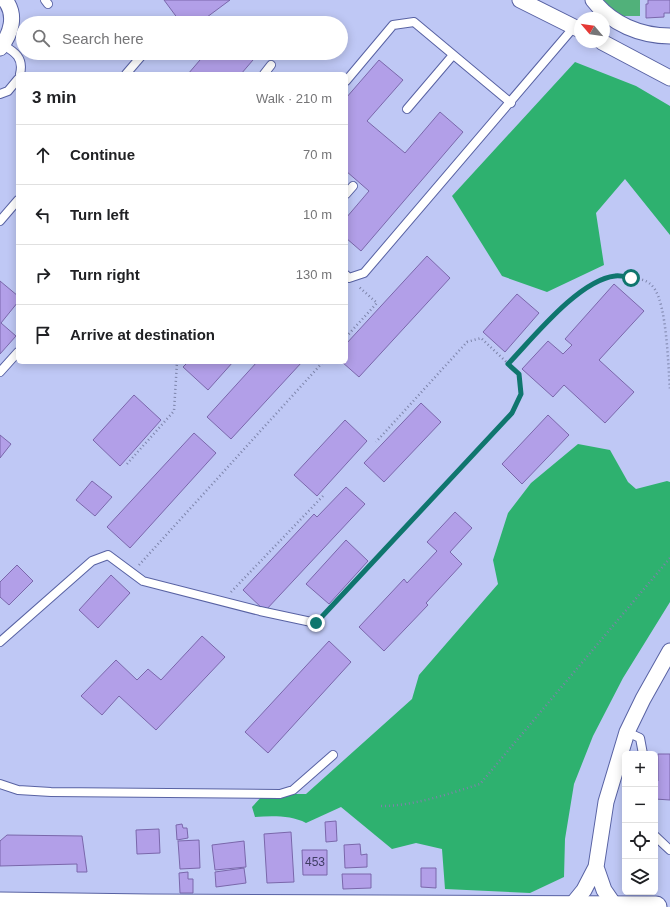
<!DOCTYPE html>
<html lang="en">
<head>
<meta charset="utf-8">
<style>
	:root { --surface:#fff; --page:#f2f2f2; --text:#202124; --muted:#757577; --line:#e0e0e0 }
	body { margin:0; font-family:Helvetica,sans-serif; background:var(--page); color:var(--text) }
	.controls { position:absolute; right:12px; bottom:12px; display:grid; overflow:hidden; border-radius:6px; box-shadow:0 2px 10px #0003 }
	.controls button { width:36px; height:36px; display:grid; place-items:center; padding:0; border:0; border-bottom:1px solid var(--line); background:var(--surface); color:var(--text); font:20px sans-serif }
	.compass { position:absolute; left:574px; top:12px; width:36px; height:36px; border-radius:50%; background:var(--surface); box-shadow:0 2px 10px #0003; rotate:299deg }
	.stop { position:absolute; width:12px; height:12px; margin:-9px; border:3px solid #0f766e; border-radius:50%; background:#fff }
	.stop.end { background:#0f766e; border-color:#fff; box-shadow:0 1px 4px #0008 }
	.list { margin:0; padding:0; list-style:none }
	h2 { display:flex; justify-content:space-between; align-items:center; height:52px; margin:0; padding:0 16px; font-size:17px }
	h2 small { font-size:13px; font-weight:400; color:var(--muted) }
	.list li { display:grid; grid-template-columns:26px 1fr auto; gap:12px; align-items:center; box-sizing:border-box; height:60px; padding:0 16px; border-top:1px solid var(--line) }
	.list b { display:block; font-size:15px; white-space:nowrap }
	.list em { font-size:13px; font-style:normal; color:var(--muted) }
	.icon { flex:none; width:22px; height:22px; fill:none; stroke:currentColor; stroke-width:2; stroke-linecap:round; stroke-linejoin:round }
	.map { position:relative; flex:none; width:670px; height:907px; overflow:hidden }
	.search { position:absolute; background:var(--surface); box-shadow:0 2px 10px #0003; left:16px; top:16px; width:332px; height:44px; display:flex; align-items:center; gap:10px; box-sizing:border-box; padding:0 14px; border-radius:22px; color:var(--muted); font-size:15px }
	.panel { position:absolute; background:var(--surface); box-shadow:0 2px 10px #0003; left:16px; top:72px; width:332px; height:292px; border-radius:6px }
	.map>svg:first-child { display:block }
	.green { fill:#51b17a }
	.forest { fill:#2eb16f }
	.building { fill:#b29fe8; stroke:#7a67ab }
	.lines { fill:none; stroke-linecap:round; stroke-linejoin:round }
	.lane-casing { stroke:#5862a3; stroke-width:10 }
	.street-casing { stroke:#5862a3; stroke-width:17 }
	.secondary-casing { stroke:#5862a3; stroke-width:23 }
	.path { stroke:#7c83a9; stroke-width:2.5; stroke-dasharray:1 3; stroke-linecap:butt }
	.lane { stroke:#fff; stroke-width:8 }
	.street { stroke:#fff; stroke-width:15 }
	.secondary { stroke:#fff; stroke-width:21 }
	.route { stroke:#0f766e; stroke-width:5 }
	.labels { text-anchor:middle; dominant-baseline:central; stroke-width:4; stroke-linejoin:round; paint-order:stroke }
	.number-label { font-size:12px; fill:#3f3d64 }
</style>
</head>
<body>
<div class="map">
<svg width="670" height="907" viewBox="0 0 670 907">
	<rect width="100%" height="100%" fill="#bfc8f5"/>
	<path class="green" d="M598 0H640V16H618Z"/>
	<path class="forest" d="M575 62 636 86 670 106V235L625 179 596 213 604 265 547 292 502 276 452 196Z
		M578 444 610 450 628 482 636 489 667 481 670 482V602L623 678 593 736 574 784 565 839 564 877 530 893 445 889 442 849 416 843 392 849 341 807 306 823C291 815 271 816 255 817L252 807 264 794H306L412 699 419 675 498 584 493 560 508 513 531 483Z"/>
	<path class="building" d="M164 0H230L199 23H181Z
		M648 0H670V13H664V17L646 18V4H648Z
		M206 53H259L241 74H188Z
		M379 60 403 80 367 121 405 153 440 112 463 132 361 251 346 238V218L369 191 346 171V98Z
		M427 256 450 278 359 377 342 362H346V344Z
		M0 281 18 296V302L1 323 16 336 0 354Z
		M614 284 644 311 599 360 634 392 605 423 564 385 553 397 522 369 548 341 563 354 572 345 565 339Z
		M517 294 539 313 505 352 483 332Z
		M188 362H233L208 390 183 367Z
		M257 362H302L231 439 207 417Z
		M134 395 161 420 120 466 93 440Z
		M421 403 441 422 384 482 364 463Z
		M548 415 569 435 522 484 502 464Z
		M345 420 367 441 317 496 294 475Z
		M194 433 216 453 130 548 107 527Z
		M0 435 11 444 0 458Z
		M92 481 112 497 95 516 76 500Z
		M346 487 365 504 265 611 243 590 314 514 317 517Z
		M455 512 472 528 450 552 462 564 426 603 428 605 384 651 359 627 404 579 407 583 437 551 427 542Z
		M346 540 368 561 329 604 306 584Z
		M17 565 33 581 9 605 0 597V582Z
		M111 575 130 593 98 628 79 610Z
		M202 636 225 657 156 730 119 696 102 715 81 696 116 660 137 680 148 669 161 680Z
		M329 641 351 662 268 753 245 732Z
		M658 754H670V800L655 799V781H658Z
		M336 821 337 841 326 842 325 822Z
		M182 824 183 828H187L188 838 177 840 176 825Z
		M159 829 160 853 137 854 136 830Z
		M291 832 294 882 267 883 264 834Z
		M7 835 82 836 87 872H77V864L0 866V841Z
		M199 840 200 868 180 869 178 841Z
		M244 841 246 867 215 870 212 845Z
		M360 844 361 855 367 854V867L345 868 344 845Z
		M302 850H327V875H303Z
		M244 868 246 883 216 887 215 872Z
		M421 868H436V888L421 887Z
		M188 872V879H193V893H180L179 873Z
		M342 874H371V888L343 889Z"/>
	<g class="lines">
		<g class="lane-casing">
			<path id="lane" d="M45 0 48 4
				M3 45C15 52 24 58 20 74
				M126 74 144 53
				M264 74 271 65
				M346 81 393 25 414 22 511 103
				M0 94 8 91 18 79
				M407 109 453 55
				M346 194 353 186
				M0 221 18 200
				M346 275 349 278 364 273 574 27
				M0 372 18 352
				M0 642 92 561 108 555 143 581 260 611 316 623
				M627 732 640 738 643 754
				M0 784 18 790 51 792 280 794 293 790 333 755
				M655 836 670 850"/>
		</g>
		<g class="street-casing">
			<path id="street" d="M520 0 580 30
				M593 0C611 24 641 36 670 36
				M602 42 670 78
				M0 48C11 34 17 15 5 0
				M571 906 584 890 596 867
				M615 906 604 890 596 867 606 802 627 732 643 699 670 651"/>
		</g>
		<g class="secondary-casing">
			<path id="secondary" d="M0 903 149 905 656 907"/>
		</g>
		<path class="path" d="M346 337 377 303 358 286
			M508 364C535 337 576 283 615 276 620 275 627 277 633 278 641 279 648 280 654 288 667 306 668 365 670 389
			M127 464 174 411 177 362
			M139 565 323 362
			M231 592 323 496
			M323 615 513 413 521 394 519 374 481 338 467 342 376 442
			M381 806C414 806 448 794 480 784L670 558"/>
		<use href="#lane" class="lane"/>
		<use href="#street" class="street"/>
		<use href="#secondary" class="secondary"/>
	</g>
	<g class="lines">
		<path class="route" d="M316 623 512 413 521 394 519 374 508 364C533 338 579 280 615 276 620 275 626 277 631 278"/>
	</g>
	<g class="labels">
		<g class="number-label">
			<text x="315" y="862">453</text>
		</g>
	</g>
</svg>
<div class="controls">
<button>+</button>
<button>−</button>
<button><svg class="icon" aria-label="locate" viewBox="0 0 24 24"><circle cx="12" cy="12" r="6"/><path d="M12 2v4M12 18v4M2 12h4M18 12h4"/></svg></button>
<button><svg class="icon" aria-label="layers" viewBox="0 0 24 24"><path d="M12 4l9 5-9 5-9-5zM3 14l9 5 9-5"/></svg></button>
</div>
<svg class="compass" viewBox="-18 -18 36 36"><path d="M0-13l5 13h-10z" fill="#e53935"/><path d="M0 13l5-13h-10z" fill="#757577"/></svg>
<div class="stop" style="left:631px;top:278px"></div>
<div class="stop end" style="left:316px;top:623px"></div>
<div class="search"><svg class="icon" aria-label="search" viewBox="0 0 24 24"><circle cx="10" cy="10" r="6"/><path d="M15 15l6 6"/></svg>Search here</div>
<section class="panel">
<h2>3 min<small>Walk · 210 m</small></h2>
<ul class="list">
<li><svg class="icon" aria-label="ahead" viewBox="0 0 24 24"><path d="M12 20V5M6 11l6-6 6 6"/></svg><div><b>Continue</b></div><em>70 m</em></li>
<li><svg class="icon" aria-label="left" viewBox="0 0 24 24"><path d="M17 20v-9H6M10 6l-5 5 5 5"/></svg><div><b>Turn left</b></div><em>10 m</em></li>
<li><svg class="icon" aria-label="right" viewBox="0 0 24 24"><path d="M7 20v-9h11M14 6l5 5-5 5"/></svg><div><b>Turn right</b></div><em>130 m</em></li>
<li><svg class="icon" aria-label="arrive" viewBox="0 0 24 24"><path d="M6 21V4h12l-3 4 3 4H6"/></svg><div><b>Arrive at destination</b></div></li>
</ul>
</section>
</div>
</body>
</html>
